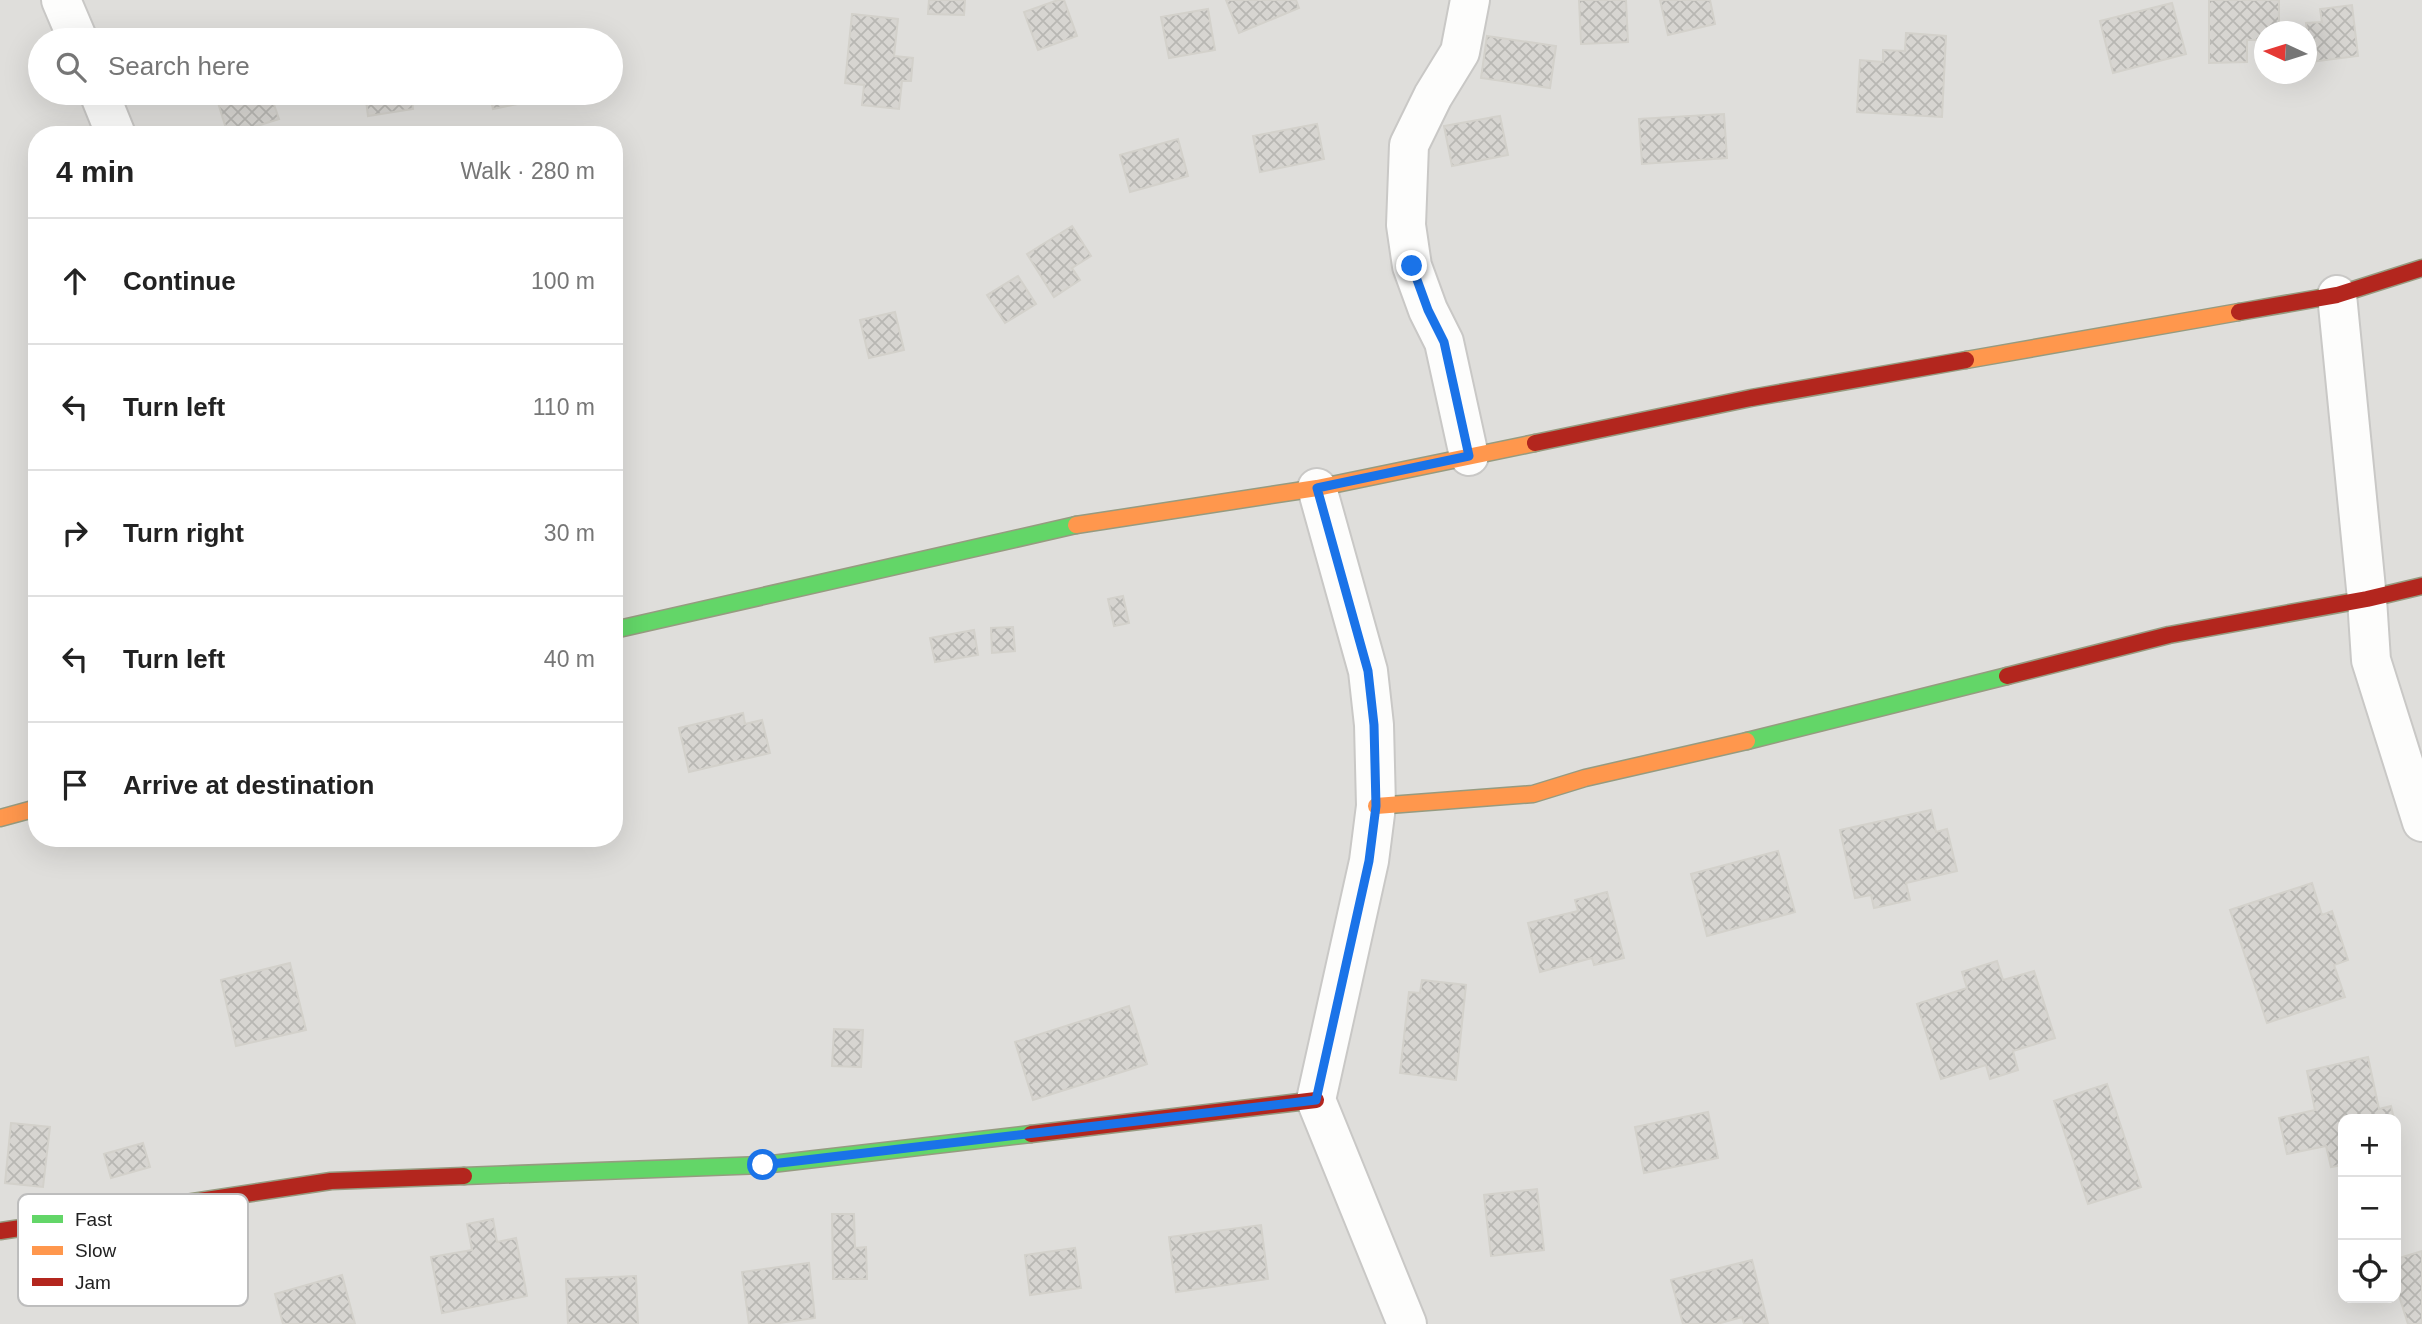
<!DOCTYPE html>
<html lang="en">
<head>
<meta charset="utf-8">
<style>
	:root { --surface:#fff; --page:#f2f2f2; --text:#222; --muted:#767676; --line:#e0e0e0 }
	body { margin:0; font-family:Arial,sans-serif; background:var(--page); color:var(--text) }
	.controls { position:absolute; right:21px; bottom:21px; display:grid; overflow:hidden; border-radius:14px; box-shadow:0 7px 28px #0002 }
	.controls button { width:63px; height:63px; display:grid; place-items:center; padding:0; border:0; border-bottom:2px solid var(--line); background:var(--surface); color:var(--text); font:35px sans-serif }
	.compass { position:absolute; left:2254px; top:21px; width:63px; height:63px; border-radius:50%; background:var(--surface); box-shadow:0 7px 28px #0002; rotate:274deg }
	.stop { position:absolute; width:21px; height:21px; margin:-16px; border:5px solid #1a73e8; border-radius:50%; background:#fff }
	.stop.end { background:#1a73e8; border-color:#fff; box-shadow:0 2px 7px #0008 }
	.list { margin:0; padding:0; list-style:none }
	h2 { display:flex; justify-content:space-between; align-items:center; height:91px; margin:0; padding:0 28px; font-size:30px }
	h2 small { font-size:23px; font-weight:400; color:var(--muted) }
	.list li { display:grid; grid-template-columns:46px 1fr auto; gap:21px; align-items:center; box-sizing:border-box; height:126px; padding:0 28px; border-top:2px solid var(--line) }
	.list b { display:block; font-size:26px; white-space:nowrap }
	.list em { font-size:23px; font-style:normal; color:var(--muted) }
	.icon { flex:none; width:38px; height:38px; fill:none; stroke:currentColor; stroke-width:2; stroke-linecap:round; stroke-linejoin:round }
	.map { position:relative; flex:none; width:2422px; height:1324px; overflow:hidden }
	.search { position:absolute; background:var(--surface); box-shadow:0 7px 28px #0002; left:28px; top:28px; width:595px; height:77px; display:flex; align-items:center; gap:18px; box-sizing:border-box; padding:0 24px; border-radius:38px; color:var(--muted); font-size:26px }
	.panel { position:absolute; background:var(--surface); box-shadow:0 7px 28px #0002; left:28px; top:126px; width:595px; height:721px; border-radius:28px }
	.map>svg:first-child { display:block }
	.residential { fill:#dfdedb; fill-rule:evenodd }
	.building { fill:url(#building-cross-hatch); stroke:#d3d1cb; stroke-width:2 }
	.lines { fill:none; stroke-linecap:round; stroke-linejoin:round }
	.street-casing { stroke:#c9c8c6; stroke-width:42 }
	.fast-casing { stroke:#969b80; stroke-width:19 }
	.slow-casing { stroke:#969b80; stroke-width:19 }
	.jam-casing { stroke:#969b80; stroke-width:19 }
	.street { stroke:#fdfdfc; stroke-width:38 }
	.fast { stroke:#63d668; stroke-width:16 }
	.slow { stroke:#ff974d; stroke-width:16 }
	.jam { stroke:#b3261e; stroke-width:16 }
	.route { stroke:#1a73e8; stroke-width:9 }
	.key { fill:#fff; stroke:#bdbdbd; stroke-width:2 }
	.key-label { font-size:19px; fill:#222 }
</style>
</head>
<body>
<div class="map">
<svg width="2422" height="1324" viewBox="0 0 2422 1324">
	<defs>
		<pattern id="building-cross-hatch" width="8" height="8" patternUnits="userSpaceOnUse" patternTransform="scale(1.75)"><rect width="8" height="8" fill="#d7d5d1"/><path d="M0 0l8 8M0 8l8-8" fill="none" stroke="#b8b7b3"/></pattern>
	</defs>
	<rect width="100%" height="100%" fill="#f0efea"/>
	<path class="residential" d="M0 0H2422V1324H0ZM2264 32H2306V74H2264ZM40 40H611V93H40ZM37 135H614V838H37ZM2343 1119H2396V1298H2343Z"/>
	<path class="building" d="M929 0H965L964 15 928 14Z
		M1058 0H1064L1077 36 1038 50 1024 12Z
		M1226 0H1296L1299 8 1239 33Z
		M1579 0H1626L1628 42 1581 44Z
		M1660 0H1710L1715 24 1668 35Z
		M2209 0H2279V32H2264V40H2247V62L2209 63Z
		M2172 3 2186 54 2113 73 2100 21Z
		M2352 5 2358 56 2311 62 2306 23 2322 22 2320 9Z
		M1208 9 1215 50 1169 58 1161 17Z
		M852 14 898 19 894 56 913 58 911 81H902L899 109 862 105 864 85 845 83Z
		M525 31 527 40H486Z
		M1906 33 1946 36 1942 117 1857 112 1860 60 1883 62V50L1905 51Z
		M1487 36 1556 46 1550 88 1481 78Z
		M215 93H270L279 119 228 135Z
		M365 93H411L413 109 368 116Z
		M489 93H551V97L493 109Z
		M1724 114 1727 158 1642 164 1639 119Z
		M1500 116 1508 155 1452 166 1444 126Z
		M1317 124 1324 159 1260 172 1253 136Z
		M1178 139 1188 176 1130 192 1120 155Z
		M1072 226 1091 256 1072 268 1080 280 1054 297 1027 254Z
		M1018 276 1036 304 1005 323 987 295Z
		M895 312 904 350 869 358 860 320Z
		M1123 596 1129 623 1114 626 1108 599Z
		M1013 627 1015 651 992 653 991 628Z
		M974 630 978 655 935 662 930 638Z
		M743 713 745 724 762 720 770 753 689 772 679 728Z
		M1931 810 1936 832 1947 829 1957 871 1906 883 1910 900 1874 908 1871 895 1855 898 1840 830Z
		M1778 851 1795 912 1707 936 1691 874Z
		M2312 883 2322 915 2332 911 2348 960 2334 965 2345 997 2267 1023 2230 910Z
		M1607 892 1624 958 1594 965 1592 958 1540 972 1528 923 1578 911 1575 900Z
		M1997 961 2003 980 2034 971 2055 1038 2013 1051 2018 1070 1990 1079 1986 1065 1941 1079 1917 1004 1967 988 1962 972Z
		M290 963 306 1030 236 1046 221 980Z
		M1422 980 1466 985 1456 1080 1400 1073 1409 992 1420 993Z
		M1129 1006 1147 1064 1033 1100 1015 1042Z
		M834 1029 863 1030 861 1067 832 1066Z
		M2368 1057 2379 1109 2391 1106 2394 1119H2343V1165L2331 1167 2326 1146 2287 1154 2279 1118 2315 1110 2307 1071Z
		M2107 1084 2141 1187 2088 1204 2054 1101Z
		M1708 1112 1718 1158 1644 1173 1635 1127Z
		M11 1123 50 1127 43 1187 5 1183Z
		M143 1143 150 1167 111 1178 104 1154Z
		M1537 1189 1544 1250 1491 1256 1484 1195Z
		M832 1214H854L855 1248 866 1247 867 1279H833Z
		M493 1219 497 1242 516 1238 527 1296 442 1313 431 1257 472 1250 467 1224Z
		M1261 1225 1268 1279 1176 1292 1169 1237Z
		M1075 1248 1081 1288 1030 1295 1025 1255Z
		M2422 1251V1324H2408L2396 1286V1259Z
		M1752 1260 1768 1324H1744L1742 1317 1717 1324H1683L1671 1280Z
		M809 1263 815 1318 772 1324H749L742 1272Z
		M342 1275 355 1324H283L275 1294Z
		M636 1276 638 1324H568L566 1279Z"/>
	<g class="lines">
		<g class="street-casing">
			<path id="street" d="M61 0 78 40
				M99 93 116 135
				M2337 295 2367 599 2371 660 2422 822
				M1469 456 1444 342 1428 310 1412 266 1406 225 1409 145 1433 96 1460 52 1470 0
				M1317 488 1368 671 1374 725 1376 806 1369 861 1316 1100 1407 1324"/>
		</g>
		<g class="fast-casing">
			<path id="fast" d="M614 630 1076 525
				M1747 741 2007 676
				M464 1176 763 1165 1031 1134"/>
		</g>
		<g class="slow-casing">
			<path id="slow" d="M1966 360 2239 312
				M1076 525 1317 488 1535 443
				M1376 806 1533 794 1585 778 1747 741
				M0 818 37 808"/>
		</g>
		<g class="jam-casing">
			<path id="jam" d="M2239 312 2337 295 2422 268
				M1535 443 1751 398 1966 360
				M2007 676 2169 635 2367 599 2422 586
				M1031 1134 1316 1100
				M0 1231 331 1181 464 1176"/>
		</g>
		<use href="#street" class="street"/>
		<use href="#fast" class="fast"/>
		<use href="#slow" class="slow"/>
		<use href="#jam" class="jam"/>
	</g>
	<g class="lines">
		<path class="route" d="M763 1165 1316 1100 1369 861 1376 806 1374 725 1368 671 1317 488 1469 456 1444 342 1428 310 1412 266"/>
	</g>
	<rect x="18" y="1194" width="230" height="112" rx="10" class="key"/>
	<rect x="32" y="1215" width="31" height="8" fill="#63d668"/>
	<rect x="32" y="1246" width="31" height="9" fill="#ff974d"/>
	<rect x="32" y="1278" width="31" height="8" fill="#b3261e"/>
	<g class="key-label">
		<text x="75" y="1226">Fast</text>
		<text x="75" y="1257">Slow</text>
		<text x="75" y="1289">Jam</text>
	</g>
</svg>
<div class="controls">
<button>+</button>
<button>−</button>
<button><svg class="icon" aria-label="locate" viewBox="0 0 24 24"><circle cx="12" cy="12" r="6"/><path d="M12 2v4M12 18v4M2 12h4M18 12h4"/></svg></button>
</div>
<svg class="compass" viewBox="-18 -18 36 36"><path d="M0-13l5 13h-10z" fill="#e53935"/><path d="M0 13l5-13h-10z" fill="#767676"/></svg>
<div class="stop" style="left:763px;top:1165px"></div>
<div class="stop end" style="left:1412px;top:266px"></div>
<div class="search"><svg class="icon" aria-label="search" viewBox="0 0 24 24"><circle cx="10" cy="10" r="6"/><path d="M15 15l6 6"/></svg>Search here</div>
<section class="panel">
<h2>4 min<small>Walk · 280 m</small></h2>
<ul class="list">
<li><svg class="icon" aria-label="ahead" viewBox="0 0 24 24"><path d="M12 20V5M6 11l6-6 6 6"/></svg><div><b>Continue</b></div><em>100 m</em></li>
<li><svg class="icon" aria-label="left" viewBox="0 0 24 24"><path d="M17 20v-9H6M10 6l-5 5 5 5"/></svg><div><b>Turn left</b></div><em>110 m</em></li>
<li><svg class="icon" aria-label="right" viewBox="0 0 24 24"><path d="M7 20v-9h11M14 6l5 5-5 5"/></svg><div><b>Turn right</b></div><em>30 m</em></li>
<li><svg class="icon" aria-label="left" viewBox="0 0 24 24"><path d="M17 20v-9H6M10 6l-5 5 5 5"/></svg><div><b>Turn left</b></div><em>40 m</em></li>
<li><svg class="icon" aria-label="arrive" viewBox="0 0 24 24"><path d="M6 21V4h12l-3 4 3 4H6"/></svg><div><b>Arrive at destination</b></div></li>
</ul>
</section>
</div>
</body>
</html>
